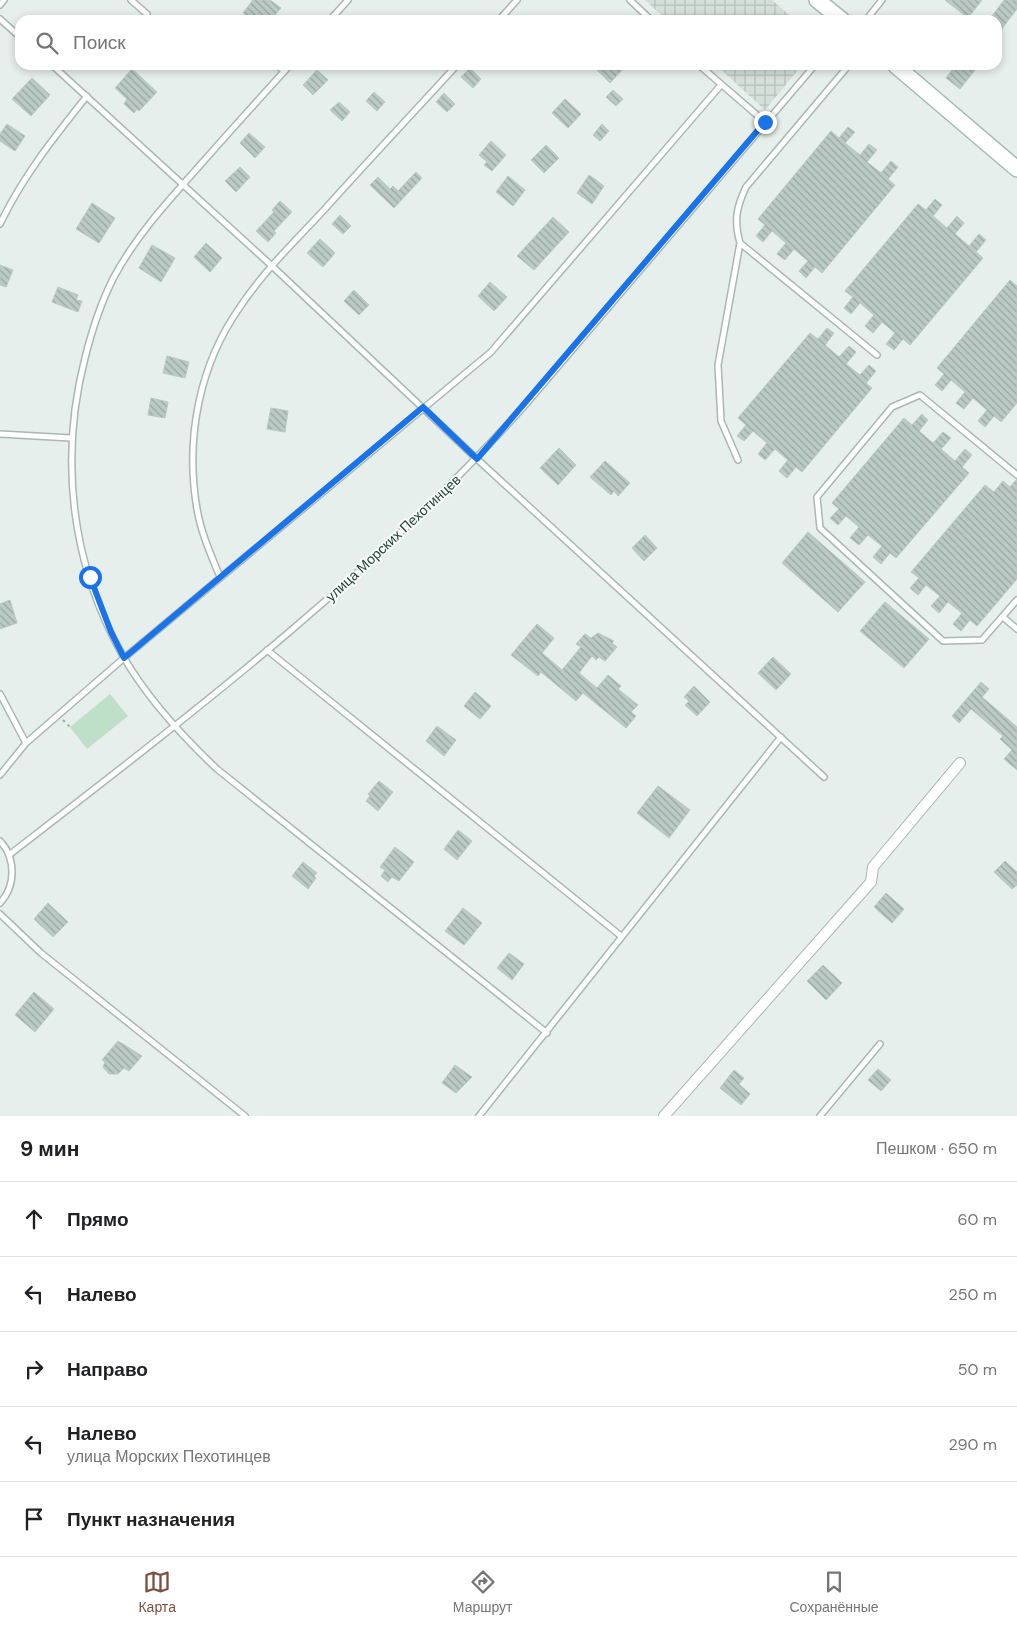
<!DOCTYPE html>
<html lang="ru">
<head>
<meta charset="utf-8">
<style>
	:root { --surface:#fff; --page:#f2f2f2; --text:#202124; --muted:#757577; --line:#e0e0e0; --accent:#7f4e3f }
	body { margin:0; font-family:"DM Sans",sans-serif; background:var(--page); color:var(--text) }
	.stop { position:absolute; width:15px; height:15px; margin:-11px; border:4px solid #1a73e8; border-radius:50%; background:#fff }
	.stop.end { background:#1a73e8; border-color:#fff; box-shadow:0 1px 5px #0008 }
	.list { margin:0; padding:0; list-style:none }
	h2 { display:flex; justify-content:space-between; align-items:center; height:65px; margin:0; padding:0 20px; font-size:21px }
	h2 small { font-size:16px; font-weight:400; color:var(--muted) }
	.list li { display:grid; grid-template-columns:32px 1fr auto; gap:15px; align-items:center; box-sizing:border-box; height:75px; padding:0 20px; border-top:1px solid var(--line) }
	.list b { display:block; font-size:19px; white-space:nowrap }
	.list p { margin:0; font-size:16px; white-space:nowrap; color:var(--muted) }
	.list em { font-size:16px; font-style:normal; color:var(--muted) }
	.icon { flex:none; width:28px; height:28px; fill:none; stroke:currentColor; stroke-width:2; stroke-linecap:round; stroke-linejoin:round }
	.map { position:relative; flex:none; width:1017px; height:1116px; overflow:hidden }
	.search { position:absolute; background:var(--surface); box-shadow:0 2px 8px #0003; left:15px; right:15px; top:15px; height:55px; display:flex; align-items:center; gap:12px; box-sizing:border-box; padding:0 18px; border-radius:15px; color:var(--muted); font-size:19px }
	.sheet { height:440px; background:var(--surface) }
	nav { display:flex; justify-content:space-around; align-items:center; box-sizing:border-box; height:70px; border-top:1px solid var(--line); background:var(--surface); font-size:14px; color:var(--muted) }
	nav a { display:grid; justify-items:center; gap:2px }
	nav .on { color:var(--accent) }
	.map>svg:first-child { display:block }
	.industrial { fill:url(#industrial-grid) }
	.park { fill:#bfe0c8 }
	.building { fill:url(#building-back-hatch); stroke:#b8c9c2 }
	.lines { fill:none; stroke-linecap:round; stroke-linejoin:round }
	.lane-casing { stroke:#a8b8b2; stroke-width:8 }
	.street-casing { stroke:#a8b8b2; stroke-width:12 }
	.secondary-casing { stroke:#a4bbb3; stroke-width:18 }
	.path { stroke:#86b3a5; stroke-width:2; stroke-dasharray:2.5 4; stroke-linecap:butt }
	.lane { stroke:#fff; stroke-width:5 }
	.street { stroke:#fff; stroke-width:10 }
	.secondary { stroke:#fff; stroke-width:15 }
	.route { stroke:#1a73e8; stroke-width:6 }
	.labels { text-anchor:middle; dominant-baseline:central; stroke-width:4; stroke-linejoin:round; paint-order:stroke }
	.street-label { font-size:14px; fill:#24423a; stroke:#f7fbf9 }
</style>
</head>
<body>
<div class="map">
<svg width="1017" height="1116" viewBox="0 0 1017 1116">
	<defs>
		<pattern id="industrial-grid" width="8" height="8" patternUnits="userSpaceOnUse" patternTransform="scale(1.25)"><rect width="8" height="8" fill="#d4dfda"/><path d="M0 4h8M4 0v8" fill="none" stroke="#b6c1bc"/></pattern>
		<pattern id="building-back-hatch" width="6" height="6" patternUnits="userSpaceOnUse" patternTransform="scale(1.25)"><rect width="6" height="6" fill="#bbcac4"/><path d="M-1 5l2 2M0 0l6 6M5-1l2 2" fill="none" stroke="#98a6a0"/></pattern>
	</defs>
	<rect width="100%" height="100%" fill="#e6efeb"/>
	<path class="industrial" d="M645 0H772L795 20H667Z
		M716 65H802L765 110Z"/>
	<path class="park" d="M110 694 128 716 87 749 70 727Z"/>
	<path class="building" d="M253 0H270L281 8 271 20H251L243 13Z
		M945 0H982L968 18Z
		M1004 0H1017V9L997 35V20H989Z
		M592 65H619L623 69 610 83Z
		M956 65H979L960 89 946 78Z
		M470 68 481 79 473 88 461 77Z
		M132 69 157 92 139 111 137 109 134 113 124 104 127 99 115 88Z
		M317 70 328 80 313 95 303 85Z
		M32 78 50 95 31 116 12 99Z
		M613 90 623 99 616 106 606 97Z
		M374 92 385 102 377 111 366 101Z
		M444 93 455 104 447 112 436 102Z
		M565 99 581 114 568 128 552 113Z
		M339 102 350 112 342 121 330 110Z
		M7 124 25 136 15 151 0 141V134Z
		M602 124 609 131 600 141 593 135Z
		M848 127 855 132 845 143 860 155 869 144 877 150 867 162 881 173 891 161 898 167 888 179 895 185 822 273 815 267 806 278 799 271 808 261 794 249 785 260 777 254 786 243 772 231 763 242 756 236 765 225 758 219 831 131 839 138Z
		M249 133 265 147 255 158 240 143Z
		M491 141 506 155 492 171 484 165 487 162 479 155Z
		M546 145 559 158 544 173 531 160Z
		M240 167 250 177 236 192 225 181Z
		M416 172 422 178 394 208 370 185 378 177 390 189 393 186 398 191Z
		M589 175 604 186 592 204 577 193Z
		M508 176 525 190 513 206 496 192Z
		M935 199 942 205 933 216 947 228 957 216 964 223 955 234 969 246 979 234 986 240 976 252 983 258 910 345 903 339 894 350 886 344 895 333 882 322 873 333 865 326 874 315 860 303 851 314 844 308 853 297 845 291 918 204 926 210Z
		M280 201 292 212 274 231 276 233 268 242 256 231 274 212 272 210Z
		M92 203 115 218 99 243 76 229Z
		M340 215 351 226 343 234 332 224Z
		M553 217 569 232 534 270 517 256Z
		M320 239 335 253 323 267 307 253Z
		M206 243 222 258 210 272 194 257Z
		M152 245 175 258 161 282 139 268Z
		M0 265 13 270 6 287 0 285Z
		M1010 280 1017 286V403L1001 422 994 416 985 427 978 421 987 410 973 398 964 409 956 403 965 392 951 380 942 391 935 385 944 374 937 368Z
		M490 282 507 297 494 311 478 296Z
		M58 287 78 295 76 300 82 301 78 312 52 302Z
		M354 290 369 305 359 315 344 301Z
		M827 328 834 333 825 345 839 357 849 346 856 352 846 364 860 375 869 365 876 371 866 383 872 388 802 472 796 467 787 478 779 471 788 460 775 449 765 460 758 454 767 443 753 431 744 441 737 436 746 425 738 418 810 333 818 339Z
		M167 356 189 362 185 378 163 373Z
		M151 398 168 402 165 418 148 415Z
		M271 408 288 411 285 432 267 429Z
		M922 414 928 420 919 431 933 443 943 432 951 438 941 449 955 461 965 449 972 455 962 467 969 473 896 558 890 553 881 564 873 557 882 546 868 535 859 545 850 538 859 527 846 516 838 525 830 518 839 509 832 503 904 418 912 425Z
		M559 448 576 465 558 485 540 468Z
		M605 461 630 483 618 496 614 491 611 495 590 477Z
		M1017 479V579L977 626 970 620 961 631 953 624 962 613 948 602 939 613 931 606 940 596 926 585 918 595 910 588 919 578 911 572 985 485 994 492 1003 481 1010 487Z
		M808 532 865 582 838 612 782 563Z
		M645 535 657 548 644 561 632 548Z
		M10 600 17 623 0 629V604Z
		M885 602 929 639 904 668 860 631Z
		M537 624 554 638 542 653 562 670 581 647 576 644 585 634 591 638 598 633 614 641 612 643 617 647 605 661 599 657 596 660 592 656 579 673 597 688 608 675 621 686 618 689 638 705 631 712 636 716 626 728 583 693 576 701 541 672 538 676 511 655Z
		M773 657 791 674 776 690 758 673Z
		M981 682 989 689 982 697 1017 727V770L1004 759 1012 750 1000 739 1003 736 971 709 959 723 952 716Z
		M694 686 710 702 697 716 685 705 689 701 684 697Z
		M475 692 491 706 480 719 464 706Z
		M437 726 456 740 444 756 426 741Z
		M379 781 393 792 378 811 366 801 370 796 368 794Z
		M658 786 690 810 669 838 637 813Z
		M458 830 472 841 457 860 444 849Z
		M395 847 414 862 399 881 392 877 388 882 381 876 385 870 380 867Z
		M1005 861 1017 872V885L1012 889 994 872Z
		M303 862 317 873 314 876 316 878 308 889 292 876Z
		M886 893 904 909 892 923 874 907Z
		M48 903 68 922 53 937 34 919Z
		M463 908 482 923 464 945 445 931Z
		M509 953 524 964 512 980 497 968Z
		M823 965 842 983 826 1000 807 981Z
		M34 992 54 1009 35 1032 15 1015Z
		M118 1041 142 1056 129 1071 124 1068 118 1074H109L103 1067 105 1062 102 1060Z
		M455 1065 472 1077 456 1093 442 1083Z
		M878 1069 891 1080 881 1091 868 1080Z
		M734 1070 744 1078 739 1084 750 1094 741 1105 720 1088Z"/>
	<g class="lines">
		<g class="lane-casing">
			<path id="lane" d="M131 0 147 14
				M630 0 651 20
				M0 5 4 0
				M0 19 20 37
				M330 20 348 0
				M499 20 517 0
				M866 20 882 0
				M52 65 272 266 477 459 824 777
				M277 65 284 71
				M290 65C260 98 231 130 202 163 170 199 137 234 114 277 101 302 92 330 85 358 59 459 71 564 123 656 147 698 182 736 217 769L547 1033
				M699 65 765 122
				M849 65 746 187C736 208 734 221 740 243L877 355
				M0 224C23 176 55 136 87 96
				M0 434 71 438
				M738 460 721 421 718 365 740 243
				M1017 475 920 395 892 407 817 497 820 528 943 641 982 640 1017 600
				M220 577C211 555 201 533 197 509 185 439 199 365 240 307 264 271 295 241 324 210 368 161 413 113 457 65
				M1003 617 1017 629
				M267 650 621 936
				M0 694 26 743
				M0 775 26 743 124 658 491 352 721 85
				M0 841C16 858 16 886 0 903
				M9 855C190 715 373 576 526 404L815 65
				M0 914 41 953 245 1116
				M479 1116 781 737
				M820 1116 880 1044"/>
		</g>
		<g class="street-casing">
			<path id="street" d="M664 1116 871 882 873 867 960 763"/>
		</g>
		<g class="secondary-casing">
			<path id="secondary" d="M817 0 842 20
				M895 65 1017 169"/>
		</g>
		<path class="path" d="M63 720 70 727"/>
		<use href="#lane" class="lane"/>
		<use href="#street" class="street"/>
		<use href="#secondary" class="secondary"/>
	</g>
	<g class="lines">
		<path class="route" d="M90 577 111 632 124 658 423 407 477 459 765 122"/>
	</g>
	<g class="labels">
		<g class="street-label">
			<text transform="translate(393 538) rotate(-43)">улица Морских Пехотинцев</text>
		</g>
	</g>
</svg>
<div class="stop" style="left:90px;top:577px"></div>
<div class="stop end" style="left:765px;top:122px"></div>
<div class="search"><svg class="icon" aria-label="search" viewBox="0 0 24 24"><circle cx="10" cy="10" r="6"/><path d="M15 15l6 6"/></svg>Поиск</div>
</div>
<section class="sheet">
<h2>9 мин<small>Пешком · 650 m</small></h2>
<ul class="list">
<li><svg class="icon" aria-label="ahead" viewBox="0 0 24 24"><path d="M12 20V5M6 11l6-6 6 6"/></svg><div><b>Прямо</b></div><em>60 m</em></li>
<li><svg class="icon" aria-label="left" viewBox="0 0 24 24"><path d="M17 20v-9H6M10 6l-5 5 5 5"/></svg><div><b>Налево</b></div><em>250 m</em></li>
<li><svg class="icon" aria-label="right" viewBox="0 0 24 24"><path d="M7 20v-9h11M14 6l5 5-5 5"/></svg><div><b>Направо</b></div><em>50 m</em></li>
<li><svg class="icon" aria-label="left" viewBox="0 0 24 24"><path d="M17 20v-9H6M10 6l-5 5 5 5"/></svg><div><b>Налево</b><p>улица Морских Пехотинцев</p></div><em>290 m</em></li>
<li><svg class="icon" aria-label="arrive" viewBox="0 0 24 24"><path d="M6 21V4h12l-3 4 3 4H6"/></svg><div><b>Пункт назначения</b></div></li>
</ul>
</section>
<nav>
<a class="on"><svg class="icon" aria-label="map" viewBox="0 0 24 24"><path d="M3 6l6-2 6 2 6-2v14l-6 2-6-2-6 2zM9 4v14M15 6v14"/></svg>Карта</a>
<a><svg class="icon" aria-label="directions" viewBox="0 0 24 24"><path d="M12 3l9 9-9 9-9-9zM9 14v-3h6M13 9l2 2-2 2"/></svg>Маршрут</a>
<a><svg class="icon" aria-label="saved" viewBox="0 0 24 24"><path d="M7 4h10v16l-5-4-5 4z"/></svg>Сохранённые</a>
</nav>
</body>
</html>
